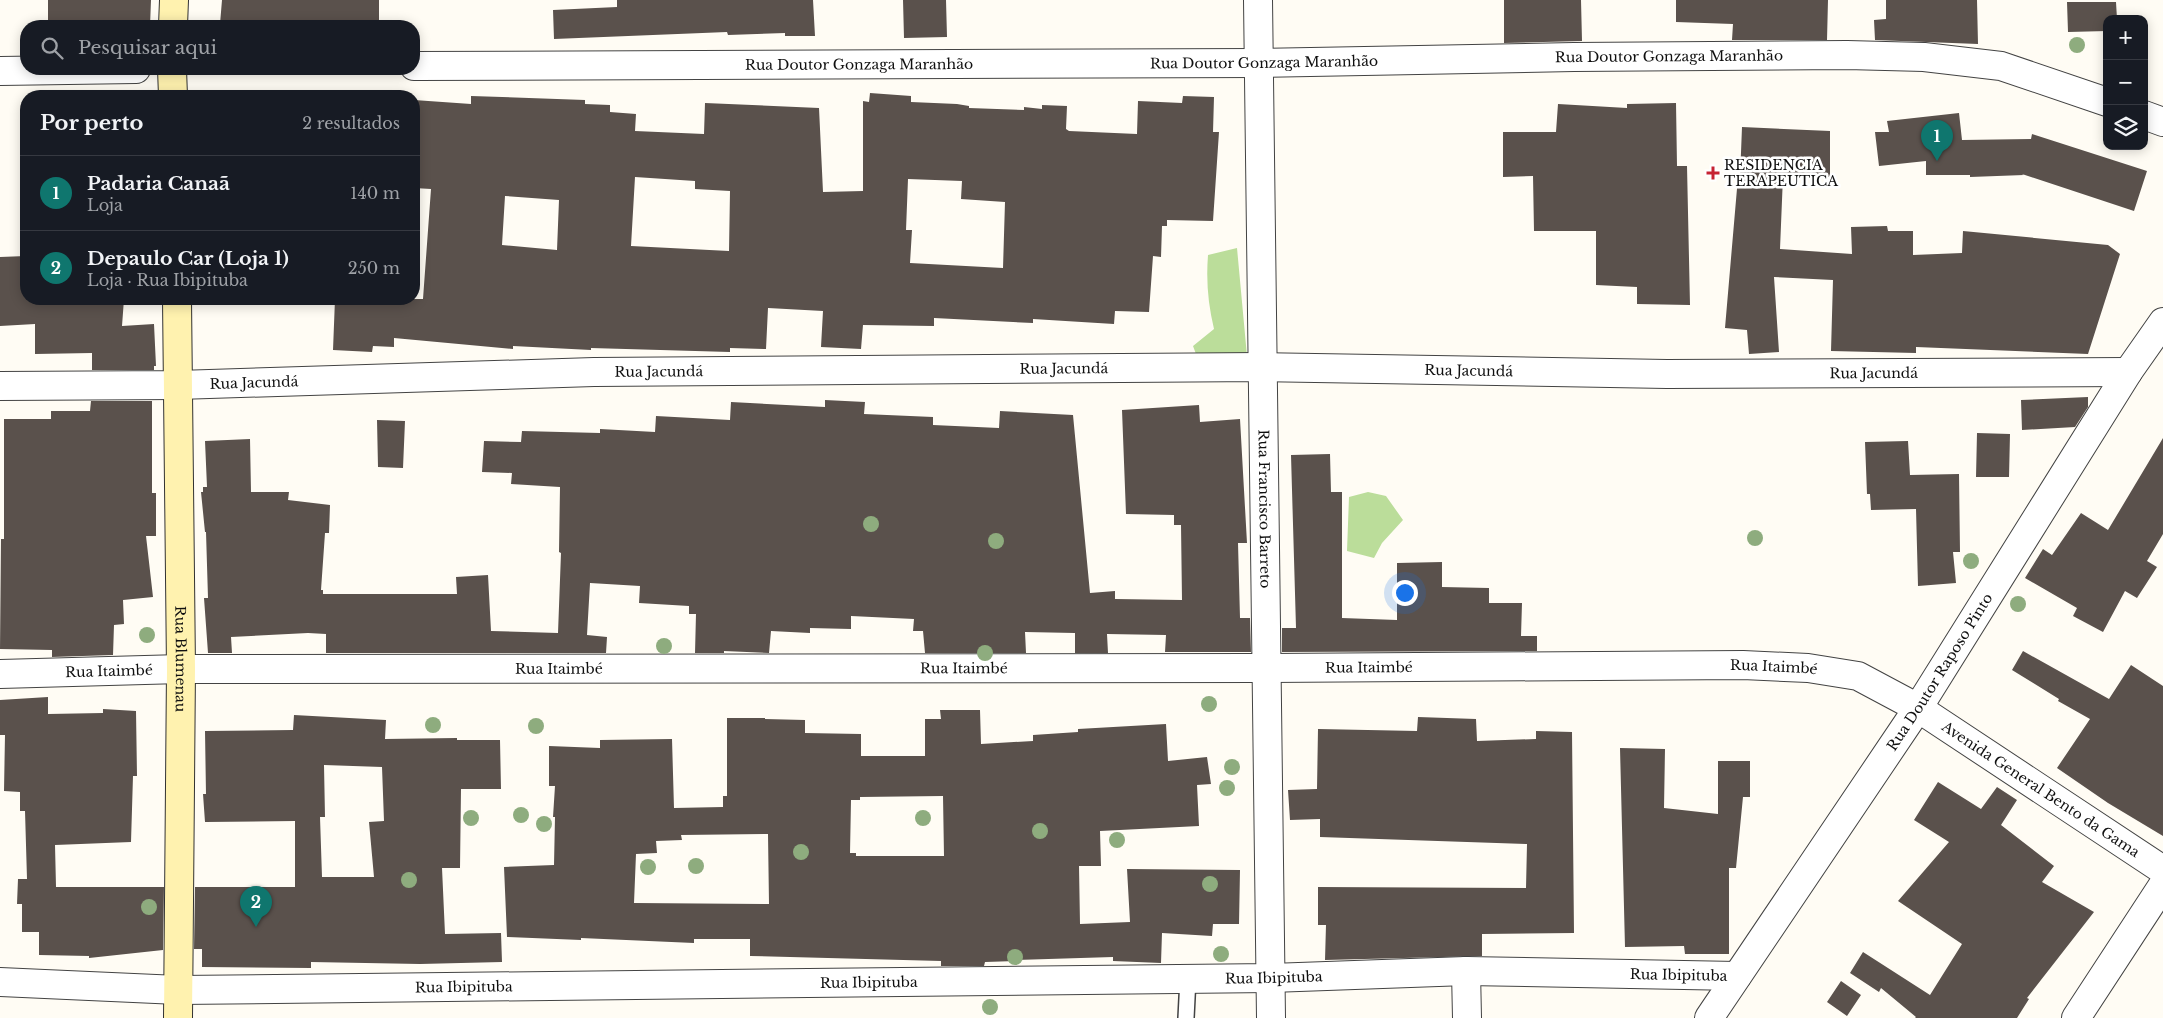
<!DOCTYPE html>
<html lang="pt">
<head>
<meta charset="utf-8">
<style>
	:root { --surface:#171b24; --page:#20242c; --text:#f1f3f6; --muted:#9ea1a6; --line:#363941; --accent:#0f766e }
	body { margin:0; font-family:"Libre Baskerville",serif; background:var(--page); color:var(--text) }
	.controls { position:absolute; right:15px; top:15px; display:grid; overflow:hidden; border-radius:10px; box-shadow:0 2px 12px #0003 }
	.controls button { width:45px; height:45px; display:grid; place-items:center; padding:0; border:0; border-bottom:1px solid var(--line); background:var(--surface); color:var(--text); font:25px sans-serif }
	.you { position:absolute; left:1404px; top:592px; width:18px; height:18px; margin:-12px; border:4px solid #fff; border-radius:50%; background:#1a73e8; box-shadow:0 0 0 8px #1a73e833 }
	.badge { display:grid; place-items:center; width:32px; height:32px; border-radius:50%; background:var(--accent); color:#fff; font-size:16px; font-weight:700 }
	.pin { position:absolute; translate:-50% -41px; filter:drop-shadow(0 1px 2px #0008) }
	.pin::after { content:''; position:absolute; top:26px; width:18px; height:15px; background:inherit; clip-path:polygon(0 0,100% 0,50% 100%) }
	.list { margin:0; padding:0; list-style:none }
	h2 { display:flex; justify-content:space-between; align-items:center; height:65px; margin:0; padding:0 20px; font-size:21px }
	h2 small { font-size:16px; font-weight:400; color:var(--muted) }
	.list li { display:grid; grid-template-columns:32px 1fr auto; gap:15px; align-items:center; box-sizing:border-box; height:75px; padding:0 20px; border-top:1px solid var(--line) }
	.list b { display:block; font-size:19px; white-space:nowrap }
	.list p { margin:0; font-size:16px; white-space:nowrap; color:var(--muted) }
	.list em { font-size:16px; font-style:normal; color:var(--muted) }
	.icon { flex:none; width:28px; height:28px; fill:none; stroke:currentColor; stroke-width:2; stroke-linecap:round; stroke-linejoin:round }
	.map { position:relative; flex:none; width:2163px; height:1018px; overflow:hidden }
	.search { position:absolute; background:var(--surface); box-shadow:0 2px 12px #0003; left:20px; top:20px; width:400px; height:55px; display:flex; align-items:center; gap:12px; box-sizing:border-box; padding:0 18px; border-radius:20px; color:var(--muted); font-size:19px }
	.panel { position:absolute; background:var(--surface); box-shadow:0 2px 12px #0003; left:20px; top:90px; width:400px; height:215px; border-radius:20px }
	.map>svg:first-child { display:block }
	.forest { fill:#bbdd9a }
	.building { fill:#5a514c; fill-rule:evenodd }
	.lines { fill:none; stroke-linecap:round; stroke-linejoin:round }
	.service-casing { stroke:#434343; stroke-width:18 }
	.minor-casing { stroke:#434343; stroke-width:30 }
	.secondary-casing { stroke:#323232; stroke-width:30 }
	.service { stroke:#fff; stroke-width:15 }
	.minor { stroke:#fff; stroke-width:28 }
	.secondary { stroke:#fff2af; stroke-width:28 }
	.tree { fill:#8eac7e }
	.poi-dot { fill:#c62332; stroke:#fff; stroke-width:2 }
	.labels { text-anchor:middle; dominant-baseline:central; stroke-width:5; stroke-linejoin:round; paint-order:stroke }
	.street-label { font-size:14px; fill:#101010; stroke:#fff }
	.poi-label { font-size:14px; fill:#101010; stroke:#fff; text-anchor:start }
</style>
</head>
<body>
<div class="map">
<svg width="2163" height="1018" viewBox="0 0 2163 1018">
	<rect width="100%" height="100%" fill="#fffcf4"/>
	<path class="forest" d="M1237 248 1247 356 1196 354 1193 346 1214 329C1208 304 1206 281 1208 255Z
		M1368 492 1386 496 1403 520 1382 543 1374 558 1347 551 1349 497Z"/>
	<path class="building" d="M48 0H151L150 26H48Z
		M222 0H379V20L362 21V26H331L332 23 293 26 220 24Z
		M617 0H813L815 36H785V33L728 35 727 32 554 39 553 10 617 7Z
		M903 0H946L947 37 904 38Z
		M1504 0H1581L1582 41 1504 43Z
		M1676 0H1828L1827 40H1732L1733 24 1676 22Z
		M1886 0H1977L1978 44 1875 40 1874 20 1886 19Z
		M2067 2H2116L2117 19H2107V31L2068 32Z
		M870 93 911 96V102L957 104 969 106V108L1024 110V107L1042 109V105L1067 106 1066 129 1069 131 1137 134 1138 101 1182 103 1183 96 1214 97 1213 132H1219L1213 221 1167 220V226H1162L1161 257 1153 256 1149 312 1115 311 1114 324 1033 319V323L934 318V326L863 325 861 349 821 347 823 311 768 308 766 349 730 348V352L591 348V350L513 346V349L394 338V347L373 346 372 352 333 350 335 299H423L431 189 414 188V100L471 104V96L585 100V104L610 105V112L636 114 635 131 704 134 705 103 819 108 823 192 863 191V101L869 102ZM635 177 695 181V189L730 191 729 251 631 246ZM908 179 962 181 961 199 1005 202 1003 268 910 263 912 230H906ZM505 196 559 200 557 250 502 245Z
		M1676 103 1677 166H1687L1690 305 1637 304V287L1596 285V231H1534L1533 176 1503 177V132H1556L1558 104 1627 108V104Z
		M1959 113 1962 140 2031 139 2032 134 2147 171 2134 211 2022 174 2024 175 1970 177V175H1926V161L1879 166 1875 132H1889L1887 121Z
		M1742 127 1830 131V177L1783 176 1780 249 1852 254 1851 227 1887 226 1888 231H1913V255L1962 253 1963 231 2108 245 2120 254 2088 354 1916 347V353L1831 351 1833 280 1774 277 1779 352 1749 354 1747 330 1725 328 1738 177 1740 178Z
		M26 256V299H124L122 326 154 324 156 366H154V370H92V353L35 354V324L0 326V257Z
		M2088 397V407L2075 427 2022 430 2021 400Z
		M825 400 865 402 864 414 933 417V425L999 428 1000 411 1073 415 1090 593 1115 591V599L1182 600 1181 525H1174V515L1126 514 1122 410 1199 405 1200 422 1240 419 1247 543H1238L1240 618H1250L1251 652H1165L1166 635 1107 634 1108 653H1075V633L1025 632 1026 653H925L923 631H913L914 619 851 616V629L810 628V633L771 631 769 653 724 651V653H695L696 614H689V606L639 603 640 586 590 583 587 635 607 637 606 653H326V634L308 633 231 637 232 653H208L204 598H208L206 532H205L201 492H203V487H207L205 441 250 439 251 492H289L288 500 330 505 329 533H325L321 590H323V594H457L456 577 488 575 491 631 558 633 561 553 559 552 560 487 511 484 512 473 482 472 484 441 521 442 522 431 600 433V429L655 432 656 416 730 420 731 402 825 407Z
		M91 401H152V493H156V536H146L153 597 123 600 124 624 114 625 113 655 52 657V650L0 649 1 539H4V419H51V411H90Z
		M377 420 405 421 403 468 378 467Z
		M1977 433 2010 434 2009 477H1976Z
		M2163 438V534L2147 561 2157 567 2137 598 2125 591 2103 632 2073 616 2077 608 2025 578 2043 549 2052 555 2081 513 2108 530Z
		M1908 441 1910 475 1959 474 1960 552H1953L1956 583 1918 586 1916 509 1871 510 1870 494H1867L1865 442Z
		M1330 454 1331 492H1342V618L1397 620V563L1442 562V587L1489 588V603H1522L1521 636H1537V651L1282 652V628H1296L1291 455Z
		M2023 651 2109 699 2131 665 2163 686V836L2108 803 2057 768 2090 719 2058 701 2059 699 2012 670Z
		M48 697V714L103 713V709L136 711 137 776H133L131 842 55 845 56 887H164L163 950 89 958V956L39 955V932H22V904H17L18 879H27L25 811H20V792L4 791 5 735H0V700Z
		M940 710H980L981 744 1033 741V735L1078 732V729L1166 724 1168 761 1207 757 1211 784 1197 785 1199 826 1100 831 1101 866H1079L1080 924 1130 922 1127 869 1240 870 1239 924H1213L1212 936 1162 933 1161 963 1113 961V957L1016 960V961L985 962 984 966H941V961L750 956V939H694V943L581 938V940L507 937 504 867 554 865 555 817H553L555 786H549V746L600 748V740L672 739 674 808 723 807V796H727V718H765V719L805 720V733L861 734V756H925V719H941ZM943 796 944 856H856V853H850L851 800H860V797ZM768 834 769 904 634 903 636 854 657 853 656 841 682 840 681 835Z
		M294 715 386 720 385 739 457 738V740H500L501 789H461L460 868H442L445 934 501 933 502 962 420 964 311 962V968L202 967V949H194L195 887H295V821L205 822 203 794H206L205 731 293 730ZM324 765 382 767 384 821 369 822 374 877H322L320 817H325Z
		M1418 717 1476 719 1477 741 1536 739V731L1572 732 1574 933 1482 934V956L1325 960 1326 925H1318V887L1526 888 1527 844 1320 837V819L1290 820 1288 790 1317 789 1318 729 1417 731Z
		M1620 748 1665 749 1664 808 1718 814V761H1750V797H1743L1736 868H1729V954H1685L1684 946 1625 947Z
		M1938 782 1981 809 1997 787 2017 800 2001 825 2054 866 2042 882 2094 912 2027 998 2029 999 2017 1018H1915L1916 1017 1881 988 1879 992 1850 973 1863 952 1930 995 1962 944 1898 901 1949 842 1914 820Z
		M1841 981 1861 995 1847 1016 1827 1002Z"/>
	<g class="lines">
		<g class="service-casing">
			<path id="service" d="M1186 1018 1188 978"/>
		</g>
		<g class="minor-casing">
			<g id="minor">
				<path id="s1" d="M1258 0 1271 1018"/>
				<path id="s2" d="M414 66 1258 63 1574 57 1847 55 1924 57 2001 66 2107 102"/>
				<path d="M0 71 136 69"/>
				<path d="M2144 115 2163 122"/>
				<path id="s3" d="M0 386 178 385 594 372 1262 367 1667 374 2128 372"/>
				<path id="s4" d="M0 674 181 669 1266 668 1743 665 1808 668 1858 676 1918 708 2163 870"/>
				<path d="M1466 971 1467 1018"/>
				<path id="s5" d="M0 982 178 990 1271 978 1466 971 1737 976"/>
				<path id="s6" d="M1709 1018 1918 708 2128 372 2163 322"/>
				<path d="M2076 1018 2163 885"/>
			</g>
		</g>
		<g class="secondary-casing">
			<g id="secondary">
				<path d="M173 26 174 0"/>
				<path d="M172 69 173 96"/>
				<path id="s7" d="M177 299 181 669 178 1018"/>
			</g>
		</g>
		<use href="#service" class="service"/>
		<use href="#minor" class="minor"/>
		<use href="#secondary" class="secondary"/>
	</g>
	<g class="tree">
		<circle cx="2077" cy="45" r="8"/>
		<circle cx="871" cy="524" r="8"/>
		<circle cx="1755" cy="538" r="8"/>
		<circle cx="996" cy="541" r="8"/>
		<circle cx="1971" cy="561" r="8"/>
		<circle cx="2018" cy="604" r="8"/>
		<circle cx="147" cy="635" r="8"/>
		<circle cx="664" cy="646" r="8"/>
		<circle cx="985" cy="653" r="8"/>
		<circle cx="1209" cy="704" r="8"/>
		<circle cx="433" cy="725" r="8"/>
		<circle cx="536" cy="726" r="8"/>
		<circle cx="1232" cy="767" r="8"/>
		<circle cx="1227" cy="788" r="8"/>
		<circle cx="521" cy="815" r="8"/>
		<circle cx="471" cy="818" r="8"/>
		<circle cx="923" cy="818" r="8"/>
		<circle cx="544" cy="824" r="8"/>
		<circle cx="1040" cy="831" r="8"/>
		<circle cx="1117" cy="840" r="8"/>
		<circle cx="801" cy="852" r="8"/>
		<circle cx="696" cy="866" r="8"/>
		<circle cx="648" cy="867" r="8"/>
		<circle cx="409" cy="880" r="8"/>
		<circle cx="1210" cy="884" r="8"/>
		<circle cx="149" cy="907" r="8"/>
		<circle cx="1221" cy="954" r="8"/>
		<circle cx="1015" cy="957" r="8"/>
		<circle cx="990" cy="1007" r="8"/>
	</g>
	<path class="poi-dot" d="M1710.5 165.5h5v5h5v5h-5v5h-5v-5h-5v-5h5z"/>
	<g class="labels">
		<g class="street-label">
			<text stroke="none"><textPath href="#s2" startOffset="1255">Rua Doutor Gonzaga Maranhão</textPath></text>
			<text stroke="none"><textPath href="#s2" startOffset="850">Rua Doutor Gonzaga Maranhão</textPath></text>
			<text stroke="none"><textPath href="#s2" startOffset="445">Rua Doutor Gonzaga Maranhão</textPath></text>
			<text stroke="none"><textPath href="#s3" startOffset="1064">Rua Jacundá</textPath></text>
			<text stroke="none"><textPath href="#s3" startOffset="1469">Rua Jacundá</textPath></text>
			<text stroke="none"><textPath href="#s3" startOffset="659">Rua Jacundá</textPath></text>
			<text stroke="none"><textPath href="#s3" startOffset="1874">Rua Jacundá</textPath></text>
			<text stroke="none"><textPath href="#s3" startOffset="254">Rua Jacundá</textPath></text>
			<text stroke="none"><textPath href="#s1" startOffset="509">Rua Francisco Barreto</textPath></text>
			<text stroke="none"><textPath href="#s7" startOffset="360">Rua Blumenau</textPath></text>
			<text stroke="none"><textPath href="#s4" startOffset="964">Rua Itaimbé</textPath></text>
			<text stroke="none"><textPath href="#s4" startOffset="1369">Rua Itaimbé</textPath></text>
			<text stroke="none"><textPath href="#s4" startOffset="1774">Rua Itaimbé</textPath></text>
			<text stroke="none"><textPath href="#s4" startOffset="559">Rua Itaimbé</textPath></text>
			<text stroke="none"><textPath href="#s4" startOffset="109">Rua Itaimbé</textPath></text>
			<text stroke="none"><textPath href="#s6" startOffset="416">Rua Doutor Raposo Pinto</textPath></text>
			<text stroke="none"><textPath href="#s4" startOffset="2074">Avenida General Bento da Gama</textPath></text>
			<text stroke="none"><textPath href="#s5" startOffset="1679">Rua Ibipituba</textPath></text>
			<text stroke="none"><textPath href="#s5" startOffset="1274">Rua Ibipituba</textPath></text>
			<text stroke="none"><textPath href="#s5" startOffset="869">Rua Ibipituba</textPath></text>
			<text stroke="none"><textPath href="#s5" startOffset="464">Rua Ibipituba</textPath></text>
		</g>
		<g class="poi-label">
			<text x="1724" y="165">RESIDENCIA<tspan x="1724" dy="16">TERAPEUTICA</tspan></text>
		</g>
	</g>
</svg>
<div class="controls">
<button>+</button>
<button>−</button>
<button><svg class="icon" aria-label="layers" viewBox="0 0 24 24"><path d="M12 4l9 5-9 5-9-5zM3 14l9 5 9-5"/></svg></button>
</div>
<div class="you"></div>
<div class="pin badge" style="left:1937px;top:161px">1</div>
<div class="pin badge" style="left:256px;top:927px">2</div>
<div class="search"><svg class="icon" aria-label="search" viewBox="0 0 24 24"><circle cx="10" cy="10" r="6"/><path d="M15 15l6 6"/></svg>Pesquisar aqui</div>
<section class="panel">
<h2>Por perto<small>2 resultados</small></h2>
<ul class="list">
<li><span class="badge">1</span><div><b>Padaria Canaã</b><p>Loja</p></div><em>140 m</em></li>
<li><span class="badge">2</span><div><b>Depaulo Car (Loja 1)</b><p>Loja · Rua Ibipituba</p></div><em>250 m</em></li>
</ul>
</section>
</div>
</body>
</html>
